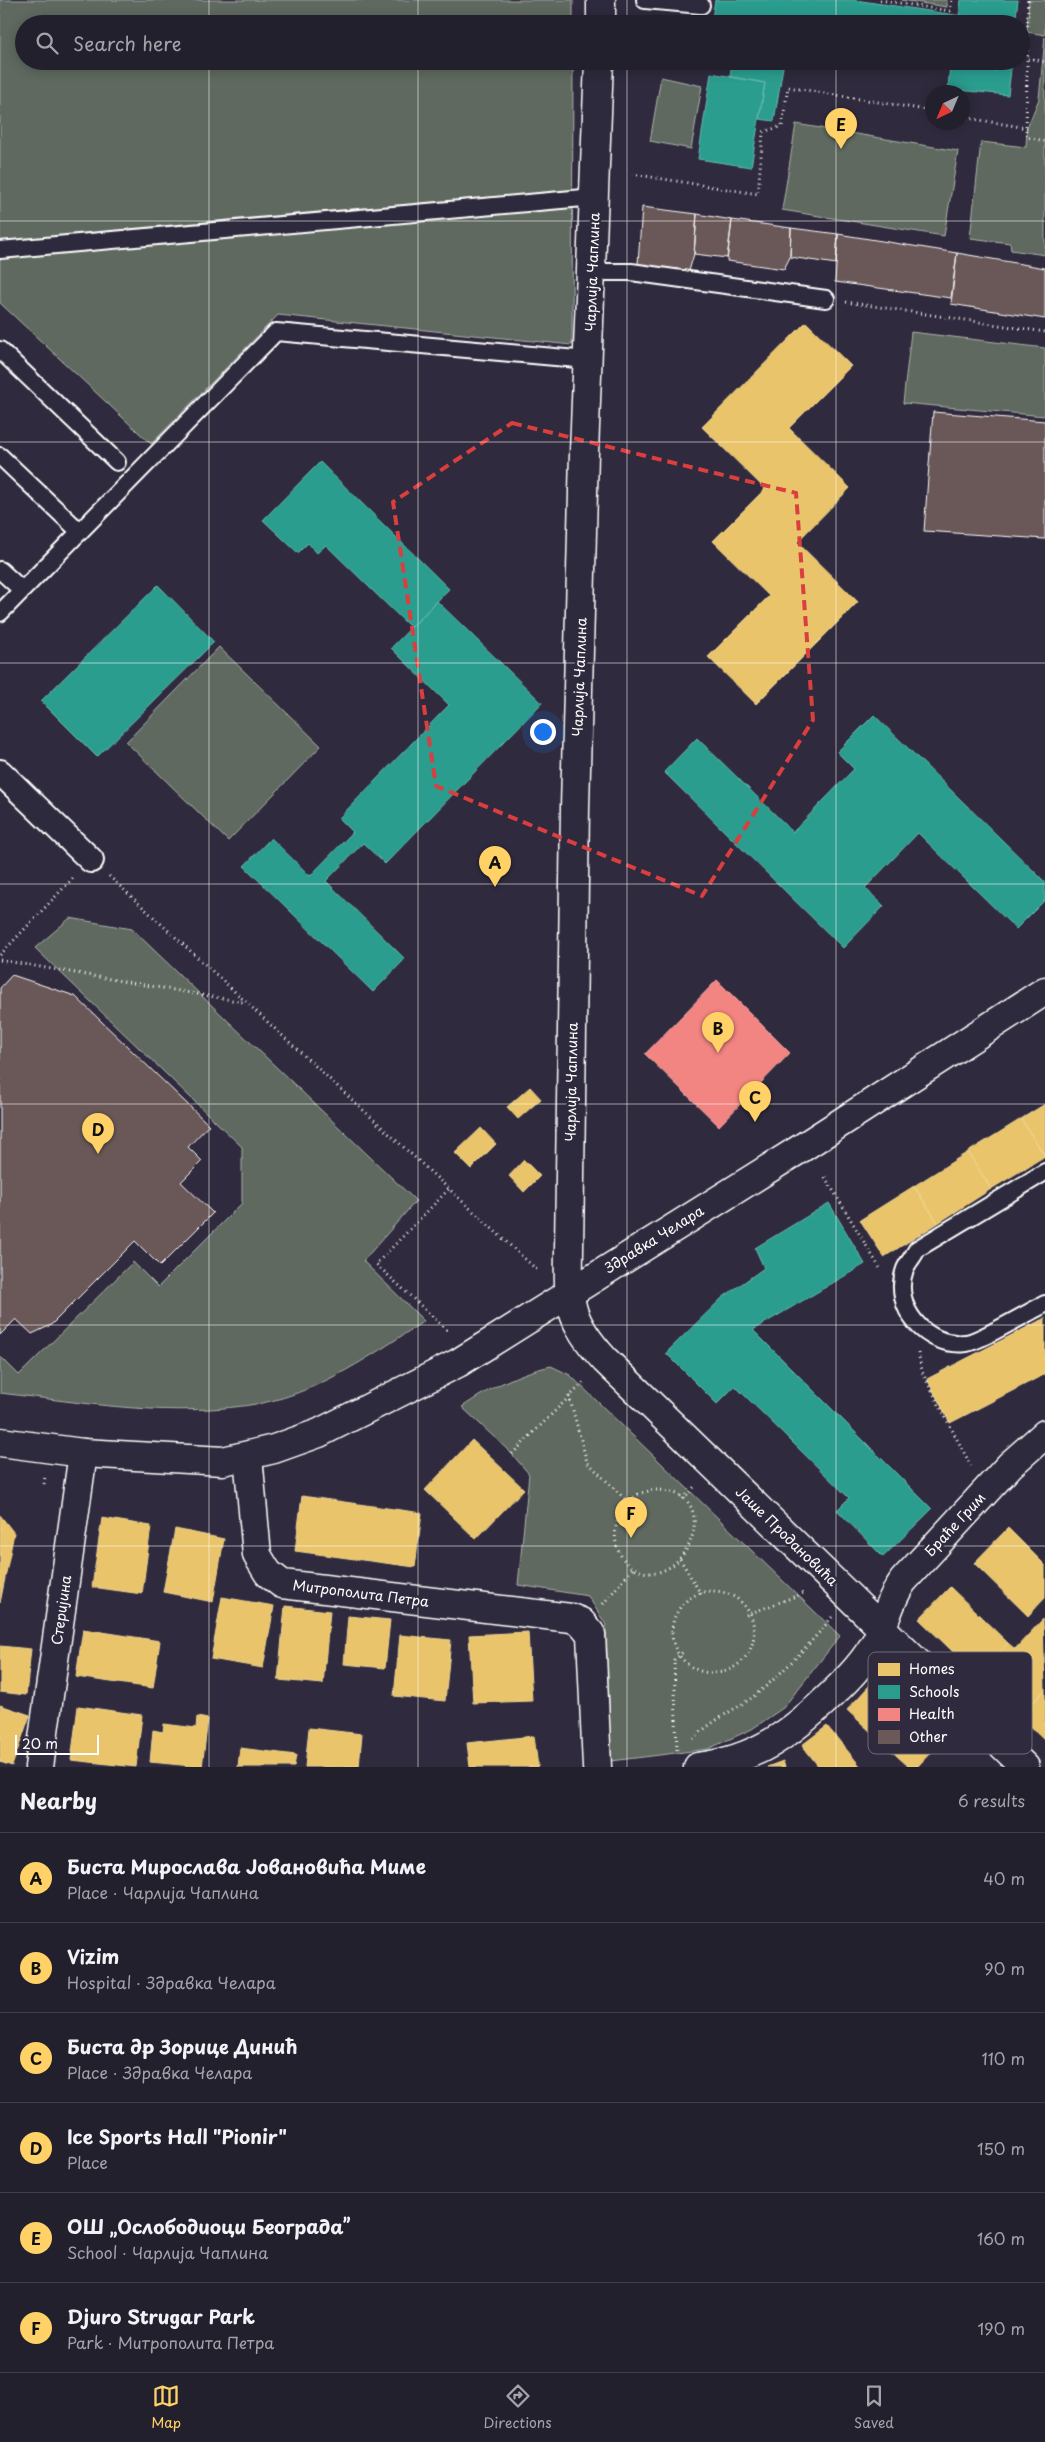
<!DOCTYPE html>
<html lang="en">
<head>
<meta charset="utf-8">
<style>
	:root { --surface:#23202e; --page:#2f2d3a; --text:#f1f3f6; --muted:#a3a3aa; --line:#403e4a; --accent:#ffd166 }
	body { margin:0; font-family:"Playpen Sans",sans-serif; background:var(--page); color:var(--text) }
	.compass { position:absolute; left:925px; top:85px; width:45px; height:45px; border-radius:50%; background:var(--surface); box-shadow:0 2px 12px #0003; rotate:224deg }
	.scale { position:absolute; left:15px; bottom:12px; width:84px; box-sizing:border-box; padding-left:5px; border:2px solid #fff; border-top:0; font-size:14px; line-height:18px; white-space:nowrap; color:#fff; -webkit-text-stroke:4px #2f2a3d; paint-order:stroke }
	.you { position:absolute; left:542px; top:731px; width:18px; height:18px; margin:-12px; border:4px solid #fff; border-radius:50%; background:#1a73e8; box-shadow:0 0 0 8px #1a73e833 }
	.badge { display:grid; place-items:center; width:32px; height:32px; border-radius:50%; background:var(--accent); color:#111; font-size:16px; font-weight:700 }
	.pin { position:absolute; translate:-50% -41px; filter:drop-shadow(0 1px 2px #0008) }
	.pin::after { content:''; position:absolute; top:26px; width:18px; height:15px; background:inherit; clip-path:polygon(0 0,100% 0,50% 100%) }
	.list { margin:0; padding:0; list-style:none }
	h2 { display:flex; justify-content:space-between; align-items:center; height:65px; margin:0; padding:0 20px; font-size:21px }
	h2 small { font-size:16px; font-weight:400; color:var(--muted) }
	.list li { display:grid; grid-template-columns:32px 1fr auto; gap:15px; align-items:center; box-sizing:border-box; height:90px; padding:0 20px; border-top:1px solid var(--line) }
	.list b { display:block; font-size:19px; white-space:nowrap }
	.list p { margin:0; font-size:16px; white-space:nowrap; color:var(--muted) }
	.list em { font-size:16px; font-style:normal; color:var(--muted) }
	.icon { flex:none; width:28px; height:28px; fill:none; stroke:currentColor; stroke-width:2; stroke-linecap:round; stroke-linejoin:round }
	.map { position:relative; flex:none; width:1045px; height:1767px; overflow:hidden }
	.search { position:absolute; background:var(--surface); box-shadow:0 2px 12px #0003; left:15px; right:15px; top:15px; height:55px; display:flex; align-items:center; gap:12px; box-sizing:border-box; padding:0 18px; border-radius:28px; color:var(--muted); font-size:19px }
	.sheet { height:605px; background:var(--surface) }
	nav { display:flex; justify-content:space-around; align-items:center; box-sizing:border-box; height:70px; border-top:1px solid var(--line); background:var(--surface); font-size:14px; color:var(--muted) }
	nav a { display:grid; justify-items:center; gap:2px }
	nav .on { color:var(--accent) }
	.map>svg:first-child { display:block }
	.green { fill:#5e695e; stroke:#aeb4ae }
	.homes { fill:#e9c46a; stroke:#f0d697 }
	.schools { fill:#2a9d8f; stroke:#6abab1 }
	.health { fill:#f28482; stroke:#f6a9a8 }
	.building { fill:#6b5858; stroke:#fff }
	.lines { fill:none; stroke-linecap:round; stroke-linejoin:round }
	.service-casing { stroke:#fff; stroke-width:20 }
	.pedestrian-casing { stroke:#fff; stroke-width:28 }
	.minor-casing { stroke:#fff; stroke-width:31 }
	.secondary-casing { stroke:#fff; stroke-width:31 }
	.path { stroke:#fff; stroke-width:3; stroke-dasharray:1 4; stroke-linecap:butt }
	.service { stroke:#2f2a3d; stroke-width:16 }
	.pedestrian { stroke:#2f2a3d; stroke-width:24 }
	.minor { stroke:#2f2a3d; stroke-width:28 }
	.secondary { stroke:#2f2a3d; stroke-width:28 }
	.marked { fill:none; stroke:#da3e3e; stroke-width:4; stroke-dasharray:10 6; stroke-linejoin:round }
	.grid { fill:none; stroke:#fff; stroke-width:1; stroke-opacity:0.55 }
	.labels { text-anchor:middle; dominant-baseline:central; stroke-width:5; stroke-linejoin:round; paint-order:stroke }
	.street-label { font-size:14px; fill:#fff; stroke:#2f2a3d }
	.key { fill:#2f2a3d; stroke:#6d6a77; stroke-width:1 }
	.key-label { font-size:14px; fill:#fff }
</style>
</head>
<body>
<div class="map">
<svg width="1045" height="1767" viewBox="0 0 1045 1767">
	<rect width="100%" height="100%" fill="#2f2a3d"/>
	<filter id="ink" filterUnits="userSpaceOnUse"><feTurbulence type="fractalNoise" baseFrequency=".02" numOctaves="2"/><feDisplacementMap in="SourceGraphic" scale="10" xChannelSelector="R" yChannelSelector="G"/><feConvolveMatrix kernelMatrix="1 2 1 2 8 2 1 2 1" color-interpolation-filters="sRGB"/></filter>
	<g filter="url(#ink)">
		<path class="green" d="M0 0H573V24H24V61H573L572 345 278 315 151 444 0 303Z
			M902 0H947V7Z
			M1029 0H1045V35L1027 32Z
			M1045 37V255L1011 250 1010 243 970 238 981 142 1026 147 1027 128 1039 99Z
			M661 77 702 86 691 149 650 141Z
			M796 124 958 151 944 236 782 210Z
			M911 332 1045 348V416L903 403Z
			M219 647 321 746 228 841 126 742Z
			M70 918 132 929 416 1201 363 1261 424 1321C376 1353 319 1392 262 1403 175 1419 86 1403 0 1393V1356L19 1375 133 1262 158 1287 242 1203V1147L35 948Z
			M551 1366 570 1375 840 1636 783 1708 752 1729 708 1749 611 1761 606 1625 588 1596 518 1585 529 1474 512 1454 462 1407C490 1388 518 1373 551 1366Z"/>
		<path class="homes" d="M806 322 851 366 789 428 850 488 797 542 858 602 756 704 708 657 769 596 713 541 765 489 702 427Z
			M530 1087 541 1099 518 1119 507 1107Z
			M1045 1104V1156L1021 1119Z
			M1021 1119 1045 1156 991 1189 968 1152Z
			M481 1128 496 1144 471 1169 455 1153Z
			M968 1152 991 1189 938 1223 914 1186Z
			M524 1160 540 1176 524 1192 509 1176Z
			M914 1186 938 1223 884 1257 860 1220Z
			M1045 1318V1374L950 1423 927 1379Z
			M472 1440 524 1489 476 1539 425 1490Z
			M302 1496 422 1513 415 1567 295 1551Z
			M0 1515 14 1533 0 1603Z
			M102 1518 151 1526 142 1594 92 1587Z
			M1008 1528 1045 1565V1598L1028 1616 974 1563Z
			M175 1529 224 1539 213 1602 163 1592Z
			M950 1587 1008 1643 977 1675 919 1619Z
			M222 1597 274 1606 263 1668 211 1659Z
			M285 1606 330 1611 323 1684 278 1680Z
			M348 1616 390 1620 385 1668 344 1664Z
			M1043 1619 1045 1690 1020 1716 977 1675 1008 1643 1015 1649Z
			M83 1629 160 1641 153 1688 76 1677Z
			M528 1632 532 1701 473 1703 469 1635Z
			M400 1635 451 1640 445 1701 394 1696Z
			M0 1646 31 1649 26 1695 0 1692Z
			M880 1674 946 1736 917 1767H909L847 1710Z
			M1045 1690V1740L1020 1716Z
			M0 1705 30 1715 12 1766 0 1762Z
			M78 1706 142 1715 136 1767 71 1760Z
			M197 1717 208 1719 202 1767 150 1762 153 1730 163 1732 164 1724 196 1728Z
			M827 1726 861 1767H819L802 1745Z
			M309 1728 362 1734 359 1767H305Z
			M534 1736 538 1767H470L467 1743Z
			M240 1748 296 1755 294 1767H238Z
			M783 1761 785 1767H767Z"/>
		<path class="schools" d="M715 0H855L1002 22V24H711Z
			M961 0H1018L1015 24H1002V22L959 15Z
			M732 61H784L774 121 759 119 765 83 730 77Z
			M931 61H997L995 71Z
			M997 61H1012L1008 95 948 89 950 64 995 71Z
			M711 73 765 83 751 167 698 159Z
			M320 462 449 589 411 628 326 545 317 553 308 543 298 553 263 520Z
			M158 585 214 642 97 757 41 701Z
			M437 601 542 703 385 864 363 843 326 881 405 959 373 992 244 866 271 838 310 876 353 832 339 818 449 705 391 648Z
			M874 715 1045 882V900L1016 929 918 833 865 888 884 906 843 948 664 772 697 738 793 832 854 769 837 752Z
			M829 1203 865 1264 753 1330 932 1509 883 1557 837 1510 849 1498 735 1386 717 1404 666 1353 722 1298 764 1268 755 1248Z"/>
		<path class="health" d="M717 980 790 1053 719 1126 645 1054Z"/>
		<path class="building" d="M642 207 697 214 694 254 689 271 638 264Z
			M697 214 732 220 727 258 694 254Z
			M732 220 791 228 790 257 784 269 727 261Z
			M791 228 838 234 836 264 790 257Z
			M838 234 957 253 951 298 835 282Z
			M957 253 1045 268V319L951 304Z
			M933 412 1045 421V539L924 531Z
			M12 975 75 996 209 1125 188 1147 202 1161 181 1182 213 1213 160 1266 135 1241 51 1325 32 1334 16 1319 0 1335V988Z"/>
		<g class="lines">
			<g class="service-casing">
				<path id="service" d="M645 0 701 5
					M0 250 595 197
					M592 272H631L826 299
					M0 350 117 462
					M0 456 80 532
					M0 570 22 590
					M0 613 276 332 588 360
					M1045 1172 917 1249C914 1256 908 1262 905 1269 891 1308 927 1348 966 1343 979 1342 1030 1311 1045 1304"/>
			</g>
			<g class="pedestrian-casing">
				<path id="pedestrian" d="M0 772 91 860"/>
			</g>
			<g class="minor-casing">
				<path id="minor" d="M601 24V0
					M599 61 584 453 575 808 569 1250C568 1302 568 1320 605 1360L1025 1767
					M248 1456 257 1555 268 1573 282 1584 571 1618 581 1622 591 1634 597 1767
					M39 1767 83 1453
					M698 1767C756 1760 792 1733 833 1693 848 1679 864 1662 875 1643 886 1623 889 1600 903 1581L1010 1465 1045 1434"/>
			</g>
			<g class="secondary-casing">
				<path id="secondary" d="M0 1442 83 1453 223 1461 274 1449 319 1433 458 1363 800 1149 1045 991"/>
			</g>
			<path class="path" d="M880 0 950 11 952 0
				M1028 0 1026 137 1045 141
				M1028 58 1045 62
				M962 117 1027 128
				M632 174 758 194 763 132 782 126 788 87 932 111
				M846 302 1045 332
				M109 876 537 1270
				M0 955 74 877
				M0 960 243 1002
				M825 1177 881 1270
				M447 1330 376 1264 449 1189
				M918 1353 923 1374 971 1466
				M569 1396 587 1462 628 1502
				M512 1454 586 1380
				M44 1484 45 1476
				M651 1490C734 1486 681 1602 631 1566 606 1549 613 1510 637 1495 641 1492 647 1492 651 1490Z
				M683 1499 695 1486
				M680 1559 702 1596
				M672 1632a41 41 0 1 1 82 0a41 41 0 1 1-82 0Z
				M603 1604 633 1568
				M746 1615 804 1593
				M693 1739C710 1722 730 1712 750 1699 773 1683 814 1640 832 1617
				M677 1750 674 1660 683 1652"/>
			<use href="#service" class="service"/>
			<use href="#pedestrian" class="pedestrian"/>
			<use href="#minor" class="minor"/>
			<use href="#secondary" class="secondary"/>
		</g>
	</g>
	<path class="marked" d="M512 423 796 493 813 720 702 896 436 786 393 502Z"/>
	<path class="grid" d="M209 0V24M418 0V24M627 0V24M836 0V24M209 61V1767M418 61V1767M627 61V1767M836 61V1767M0 221H1045M0 442H1045M0 663H1045M0 884H1045M0 1104H1045M0 1325H1045M0 1546H1045"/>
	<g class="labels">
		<g class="street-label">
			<text transform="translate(592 272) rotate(-88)">Чарлија Чаплина</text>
			<text transform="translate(579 677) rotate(-88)">Чарлија Чаплина</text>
			<text transform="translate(571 1082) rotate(-89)">Чарлија Чаплина</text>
			<text transform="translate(654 1239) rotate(-32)">Здравка Челара</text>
			<text transform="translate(955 1524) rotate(-47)">Браће Грим</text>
			<text transform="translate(787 1536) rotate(44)">Јаше Продановића</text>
			<text transform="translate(361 1593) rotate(7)">Митрополита Петра</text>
			<text transform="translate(61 1610) rotate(-82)">Стеријина</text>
		</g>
	</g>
	<rect x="868" y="1652" width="164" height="102" rx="8" class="key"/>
	<rect x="878" y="1663" width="22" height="13" fill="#e9c46a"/>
	<rect x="878" y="1685" width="22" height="14" fill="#2a9d8f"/>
	<rect x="878" y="1708" width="22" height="13" fill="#f28482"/>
	<rect x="878" y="1730" width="22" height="14" fill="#6b5858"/>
	<g class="key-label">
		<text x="909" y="1674">Homes</text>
		<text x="909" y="1697">Schools</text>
		<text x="909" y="1719">Health</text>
		<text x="909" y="1742">Other</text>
	</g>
</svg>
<svg class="compass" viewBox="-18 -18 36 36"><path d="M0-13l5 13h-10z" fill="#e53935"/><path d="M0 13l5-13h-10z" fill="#a3a3aa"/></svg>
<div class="scale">20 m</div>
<div class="you"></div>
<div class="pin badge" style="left:495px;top:887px">A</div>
<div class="pin badge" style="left:718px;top:1053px">B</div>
<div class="pin badge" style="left:755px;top:1122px">C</div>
<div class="pin badge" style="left:98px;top:1154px">D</div>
<div class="pin badge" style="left:841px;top:149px">E</div>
<div class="pin badge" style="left:631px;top:1538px">F</div>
<div class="search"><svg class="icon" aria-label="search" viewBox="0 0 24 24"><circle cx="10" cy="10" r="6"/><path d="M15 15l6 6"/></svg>Search here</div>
</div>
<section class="sheet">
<h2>Nearby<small>6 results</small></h2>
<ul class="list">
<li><span class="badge">A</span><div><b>Биста Мирослава Јовановића Миме</b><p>Place · Чарлија Чаплина</p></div><em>40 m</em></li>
<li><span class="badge">B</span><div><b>Vizim</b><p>Hospital · Здравка Челара</p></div><em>90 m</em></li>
<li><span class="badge">C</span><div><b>Биста др Зорице Динић</b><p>Place · Здравка Челара</p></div><em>110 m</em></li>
<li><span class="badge">D</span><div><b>Ice Sports Hall &quot;Pionir&quot;</b><p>Place</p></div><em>150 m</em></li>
<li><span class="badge">E</span><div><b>ОШ „Ослободиоци Београда”</b><p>School · Чарлија Чаплина</p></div><em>160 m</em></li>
<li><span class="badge">F</span><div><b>Djuro Strugar Park</b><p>Park · Митрополита Петра</p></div><em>190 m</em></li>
</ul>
</section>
<nav>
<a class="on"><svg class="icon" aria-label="map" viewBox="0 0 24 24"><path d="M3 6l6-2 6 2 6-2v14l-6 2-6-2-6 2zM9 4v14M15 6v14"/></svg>Map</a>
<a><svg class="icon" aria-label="directions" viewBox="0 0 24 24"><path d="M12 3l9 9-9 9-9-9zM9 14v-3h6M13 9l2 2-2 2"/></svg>Directions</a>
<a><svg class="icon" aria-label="saved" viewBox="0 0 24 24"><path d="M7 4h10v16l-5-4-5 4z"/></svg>Saved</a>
</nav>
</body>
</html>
